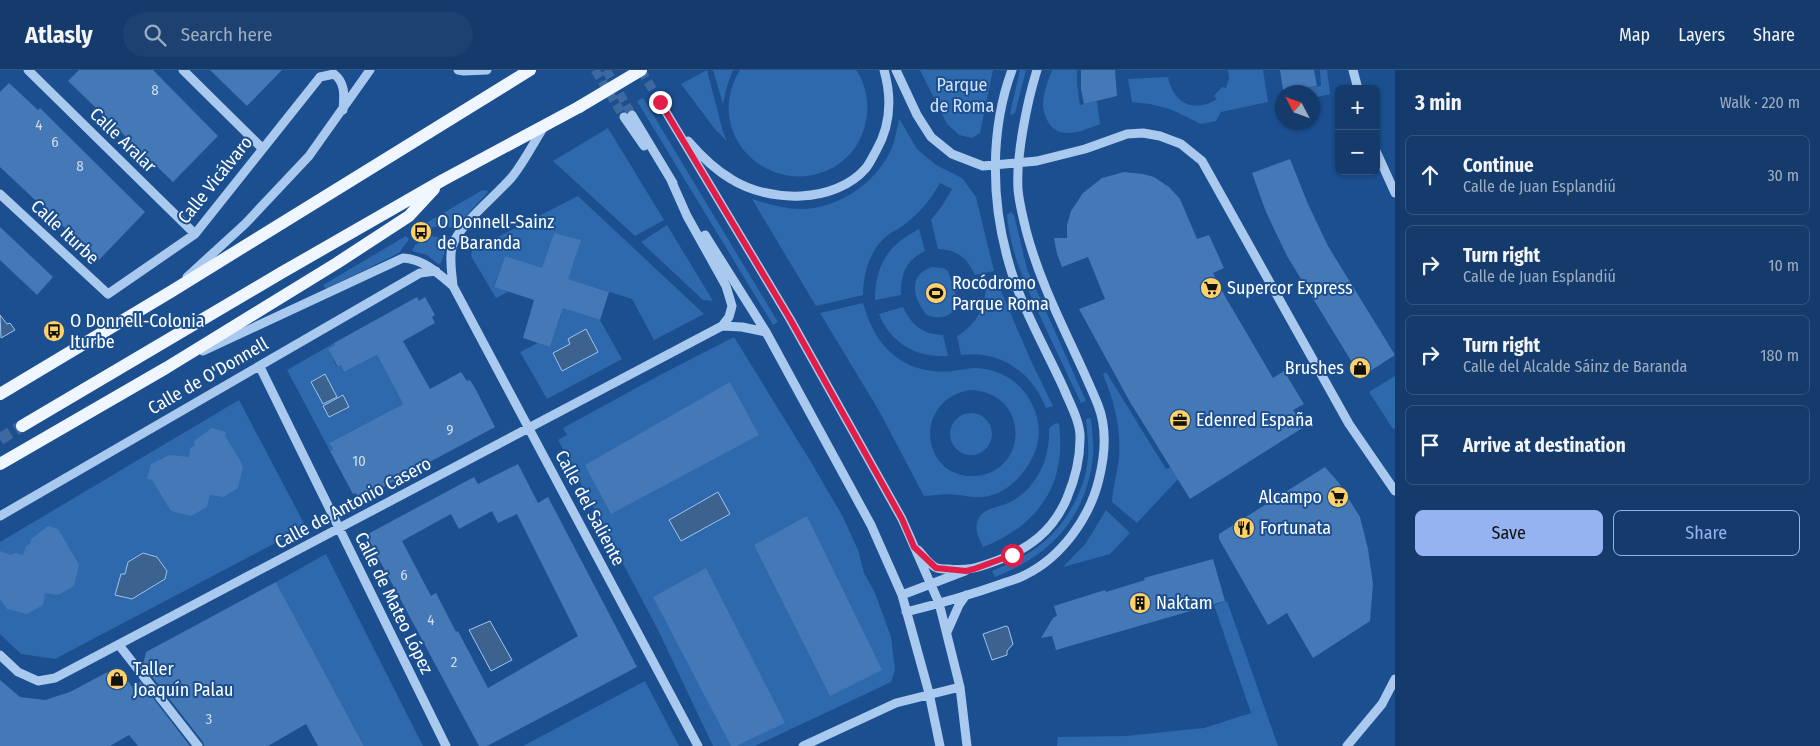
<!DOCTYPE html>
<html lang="en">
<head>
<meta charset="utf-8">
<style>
	:root { --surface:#143b6b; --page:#1d4271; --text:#f1f3f6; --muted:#9dadc1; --line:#33557e; --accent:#95b2f1 }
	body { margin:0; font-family:"Fira Sans Condensed",sans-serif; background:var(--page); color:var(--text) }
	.controls { position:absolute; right:15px; top:15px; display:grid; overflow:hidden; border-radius:8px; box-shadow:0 1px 4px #0004 }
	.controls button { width:45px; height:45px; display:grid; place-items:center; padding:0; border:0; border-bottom:1px solid var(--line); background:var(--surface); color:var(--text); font:25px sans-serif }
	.compass { position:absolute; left:1275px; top:15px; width:45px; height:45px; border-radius:50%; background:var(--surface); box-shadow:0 1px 4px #0004; rotate:311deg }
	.stop { position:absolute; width:15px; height:15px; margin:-11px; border:4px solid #e11d48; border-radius:50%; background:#fff }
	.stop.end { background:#e11d48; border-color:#fff; box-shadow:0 1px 5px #0008 }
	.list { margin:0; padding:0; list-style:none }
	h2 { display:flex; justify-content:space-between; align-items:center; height:65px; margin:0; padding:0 20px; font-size:21px }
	h2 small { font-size:16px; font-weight:400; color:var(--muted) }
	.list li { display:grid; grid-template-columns:32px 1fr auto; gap:15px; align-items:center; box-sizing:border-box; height:80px; margin:0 10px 10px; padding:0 10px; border:1px solid var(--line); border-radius:8px }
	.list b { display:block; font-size:19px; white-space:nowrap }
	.list p { margin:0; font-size:16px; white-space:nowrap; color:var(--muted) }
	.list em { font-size:16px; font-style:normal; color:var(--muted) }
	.actions { display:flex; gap:10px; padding:15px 20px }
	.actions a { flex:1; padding:11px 0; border:1px solid var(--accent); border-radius:8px; text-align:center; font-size:18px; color:var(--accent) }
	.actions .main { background:var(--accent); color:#111 }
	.icon { flex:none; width:28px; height:28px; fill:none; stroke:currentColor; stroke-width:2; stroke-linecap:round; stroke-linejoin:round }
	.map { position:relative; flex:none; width:1395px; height:676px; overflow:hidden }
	header { display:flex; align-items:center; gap:30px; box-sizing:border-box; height:70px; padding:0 25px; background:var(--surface); border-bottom:1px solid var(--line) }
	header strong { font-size:24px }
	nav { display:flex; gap:28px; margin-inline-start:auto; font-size:18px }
	.search { width:350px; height:45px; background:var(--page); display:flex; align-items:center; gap:12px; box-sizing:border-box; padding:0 18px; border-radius:28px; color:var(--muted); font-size:19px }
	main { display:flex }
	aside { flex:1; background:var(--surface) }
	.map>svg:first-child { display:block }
	.green { fill:#2e69ad; fill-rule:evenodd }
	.water { fill:#3c6290; stroke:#9cc4f0 }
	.building { fill:#4478b7; fill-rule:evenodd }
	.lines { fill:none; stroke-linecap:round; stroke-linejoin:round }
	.minor-tunnel { stroke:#3d69a0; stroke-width:9; stroke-dasharray:9 4.5; stroke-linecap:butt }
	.major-tunnel { stroke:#3d69a0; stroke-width:12; stroke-dasharray:12 6; stroke-linecap:butt }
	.minor { stroke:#a9c9ee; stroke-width:9 }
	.major { stroke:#f0f6ff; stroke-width:12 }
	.major-bridge { stroke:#f0f6ff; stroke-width:12 }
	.route { stroke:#e11d48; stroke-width:6 }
	.labels { text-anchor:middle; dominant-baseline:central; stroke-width:4; stroke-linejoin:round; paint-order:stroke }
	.number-label { font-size:15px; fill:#d0dded }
	.park-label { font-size:18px; fill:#cfe3fa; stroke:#1b4f8f }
	.street-label { font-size:18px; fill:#fff; stroke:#1b4f8f }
	.poi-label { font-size:18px; fill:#fff; stroke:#1b4f8f; text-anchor:start }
</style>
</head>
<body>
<header>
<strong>Atlasly</strong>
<div class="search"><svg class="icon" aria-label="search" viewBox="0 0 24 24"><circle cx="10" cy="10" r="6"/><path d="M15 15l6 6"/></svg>Search here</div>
<nav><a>Map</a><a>Layers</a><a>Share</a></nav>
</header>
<main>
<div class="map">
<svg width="1395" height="676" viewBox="0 0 1395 676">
	<rect width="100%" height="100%" fill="#1b4f8f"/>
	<path class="green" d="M707 0 723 62 727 71 714 58 681 14Z
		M713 0H733L727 16 723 34Z
		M740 0H856C867 16 870 36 865 55 861 72 850 88 834 97 770 132 701 63 740 0Z
		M920 0H993L980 63 972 68 959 65 947 54Z
		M1020 0H1026L1015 43 1011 45 1010 44Z
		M1052 0H1077V14L1080 35 1097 31 1100 54C1083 61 1058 72 1047 50 1045 45 1043 40 1043 35 1043 23 1048 11 1052 0Z
		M1228 0H1263L1268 32 1221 42 1216 51 1201 54 1170 39 1150 34 1132 32 1128 9 1168 7C1173 33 1194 44 1217 29L1214 26 1222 17 1226 18 1229 9Z
		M1320 0H1327L1330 24 1313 28 1312 22H1283V20L1321 16Z
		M643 28 778 252 773 255 637 31Z
		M899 50H900L917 79 936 95 962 108 976 127 994 201 975 205C967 188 958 180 938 179L931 150 942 136 952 119 940 113C930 131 918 145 901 157 897 160 891 162 888 165 870 179 863 203 863 225L816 236 752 129C768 134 784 139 801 139 836 139 873 115 889 84 895 73 896 62 899 50Z
		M608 58 664 150 635 166 553 91Z
		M486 120 488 122 455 158 442 156 429 158 426 153 481 121Z
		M578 126 704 244 654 270 632 229 577 212 575 217 565 206 554 163 544 194 547 201 505 186 494 216 508 222 496 228 471 186 472 180Z
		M1011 142 1014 145 1027 199 1086 331 1081 333C1069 308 1057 282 1045 257 1029 222 1010 184 1007 145Z
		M667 155 713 231 703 230 641 172Z
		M919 159 925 181C906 190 900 205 901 225L875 230C875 195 888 175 919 159Z
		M406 166 409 169 399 183 326 219 323 215Z
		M431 166 437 167 448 171 441 193 438 194 427 185 412 181 415 175Z
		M932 197 943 198 948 201 959 234C951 247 941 250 927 245 913 229 907 205 932 197Z
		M998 214 1031 291 1053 336 1046 338C1032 302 1000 280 961 285L957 266C976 255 984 239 986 218Z
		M863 233C870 257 880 277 902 291 916 300 937 303 953 301 961 300 968 298 976 298 1001 299 1023 313 1033 336 1040 350 1041 370 1034 384 1024 407 1001 430 973 427 968 427 963 425 958 425 947 423 936 425 924 426L878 339 820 243ZM969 320C1031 321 1029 403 975 406 922 409 911 332 969 320Z
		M565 234 569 240 600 250 622 289 547 329 520 282 538 273 550 277 561 245 555 243Z
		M903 237C912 256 923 264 943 265L948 286C917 288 890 273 879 244Z
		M734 267 811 392 843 447 858 480 864 503 875 523 891 567 895 600 891 612 755 676H713L659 562 558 370 567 365 563 358 660 305Z
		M334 273 335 275 328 279 337 297 341 295 344 302 377 285 403 334 329 373 333 380 330 381 287 300Z
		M1106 302 1166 399 1171 397 1178 409 1137 453 1112 432C1113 417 1117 403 1119 389 1121 360 1115 332 1103 305Z
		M1395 306V358L1393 359 1369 322Z
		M239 330 306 457 55 589 21 584 0 564V472Z
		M950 364a21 21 0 1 1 42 0a21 21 0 1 1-42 0Z
		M1091 348C1092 361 1094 374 1093 386 1087 447 1050 486 995 507L992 501C1008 494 1022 488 1036 478 1064 459 1086 420 1088 387 1089 374 1087 361 1086 349Z
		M1056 353 1059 354C1067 414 1039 455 983 477 979 468 973 458 979 448 983 439 997 437 1006 434 1035 422 1051 389 1049 358Z
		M1106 440 1130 463 1110 484 1063 497 1086 473Z
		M326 484 423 676H364L276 512Z
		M1227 531 1278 676H1057L1058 667 1126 666 1204 658 1251 643 1214 535Z
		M645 611 679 676H523Z"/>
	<path class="water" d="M0 245 7 254 10 253 15 260 1 268Z
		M586 259 598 282 562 301 553 283 570 274 568 269Z
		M325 304 337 327 323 334 311 312Z
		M343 325 349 337 329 347 323 336Z
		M718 422 730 444 681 471 669 450Z
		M143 483 157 487 167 501 165 509 132 529 115 525 121 504H125L128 492Z
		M490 551 512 590 491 601 469 560Z
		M1006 556 1008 557 1013 574 1007 581V585L992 590 983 564Z"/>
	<path class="building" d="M79 0H153L218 66 173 112 68 11Z
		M210 0H282L247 36Z
		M1081 0H1115L1117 26 1084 34 1081 19Z
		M1280 0H1314L1317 16 1283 20Z
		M9 13 38 40 40 38 145 142 99 190 0 97V22Z
		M1290 89 1308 134 1328 176 1395 285 1361 307 1287 186 1266 142 1252 103Z
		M1124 102 1143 104 1154 107 1169 117 1180 129 1197 169 1209 165 1224 198 1213 203 1226 228 1273 308 1284 301 1304 334 1293 340 1304 357 1190 429 1130 332 1079 239 1105 229 1088 187 1062 197 1057 184 1054 168H1067V155L1071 141 1083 123 1102 108Z
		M0 157 53 207 37 225 0 190Z
		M554 163 581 170 568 209 609 222 600 250 563 238 550 277 523 268 534 230 494 217 505 186 542 198Z
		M417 227 419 231 425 227 435 245 432 247 435 253 403 271 430 319 461 302 467 311 470 310 475 318 495 357 359 430 356 423 353 424 330 381 333 380 329 373 403 334 377 285 344 302 341 295 338 297 328 279 335 275 334 273Z
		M730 312 759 365 611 444 585 395Z
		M212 358 226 362 225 366 241 392 243 397 238 418 223 427 210 425 207 437 191 446 171 441 152 410 147 409 151 394 170 385 189 387 190 378 194 376 195 370Z
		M518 394 538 433 548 427 637 597 487 676H479L366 465 474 407 478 414ZM492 441 498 453 517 444 578 566 488 618 458 561 456 562 436 523 431 526 402 471 451 444 459 459Z
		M1325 397 1339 413 1360 447 1368 479 1373 514 1370 551 1313 588 1287 543 1268 555 1219 469V464Z
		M807 446 882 600 830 626 754 475Z
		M48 456 58 459 77 491 79 495 74 516 58 525 45 523 43 535 27 544 7 539 0 529V481L11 485 15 483 23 485 26 476 30 474 31 469Z
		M1213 489 1225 531 1056 580 1052 566 1041 568 1053 548 1057 546 1054 536 1105 520 1106 522 1145 510 1144 508Z
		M706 498 785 653 736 676H731L653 527Z
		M276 512 364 676H318L306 654 268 676H204L203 672 143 595 146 582Z
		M117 597 137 623 140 611 190 676H138L129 665 110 676H0V610L20 627 45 630 70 622Z"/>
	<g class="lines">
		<path class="minor-tunnel" d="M595 0 624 47
			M606 0 632 45
			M641 0 660 32"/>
		<path class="major-tunnel" d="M0 369 22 356"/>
		<path class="minor" d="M28 0 195 164
			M183 0 262 78
			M458 0 464 1 487 0
			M896 0 917 45 931 67 952 84 983 96 1037 91 1085 79 1127 64 1143 63 1160 66 1181 74 1202 91 1349 354 1395 421
			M1353 0 1358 19
			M660 32 790 249 902 449 939 533 960 617 967 676
			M632 45 673 113
			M624 47 644 76
			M543 58C533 74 524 92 512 107 496 126 458 155 452 177 449 190 452 203 453 216L698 676
			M688 71C701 86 714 99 731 109 769 133 835 134 866 98 870 93 873 86 876 81 891 55 892 28 884 0
			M1376 81 1395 123
			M0 124 108 224 195 164 320 7 334 4C346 13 344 27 343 40
			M705 165 766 262 871 455 902 525 929 623 940 676
			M187 207 245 154 309 86 370 0
			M722 256 742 257 766 262
			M203 281 403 188C423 189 438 203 453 216
			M260 297 446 676
			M0 446 420 203 436 201
			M918 480C923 485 930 496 937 498 940 499 945 499 948 499 968 501 977 498 996 491 1029 479 1053 461 1067 428 1075 409 1080 390 1080 369 1081 353 1070 334 1064 319 1045 277 1020 235 1008 190 991 130 990 59 1012 0
			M902 525 965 501
			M906 542C938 534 970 525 1001 514 1009 511 1018 509 1025 505 1062 487 1090 447 1099 409 1105 385 1107 358 1098 335 1074 276 1042 222 1026 160 1023 147 1019 133 1018 119 1016 86 1027 32 1037 0
			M947 562 959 535 966 525
			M119 575 198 676
			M0 585 18 602 38 611 55 608 722 256 729 247 732 236 726 216 687 146 671 110
			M803 676 896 633 960 617
			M1347 676 1382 634 1395 609"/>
		<path class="major" d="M0 324 172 221 530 0
			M22 356 281 203 443 110 579 37
			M0 394 166 298 337 193 409 146 434 119"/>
		<path class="major-bridge" d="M579 37 641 0"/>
	</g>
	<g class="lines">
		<path class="route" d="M660 32 790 249 902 449 914 477 936 498 966 501 974 499 1012 485"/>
	</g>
	<defs>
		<g id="bus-disc" transform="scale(1.125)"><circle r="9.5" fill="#ffd166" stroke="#1b4f8f"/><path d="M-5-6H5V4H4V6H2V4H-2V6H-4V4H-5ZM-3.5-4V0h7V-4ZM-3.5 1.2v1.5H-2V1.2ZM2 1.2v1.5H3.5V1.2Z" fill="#111"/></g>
		<g id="supermarket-disc" transform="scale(1.125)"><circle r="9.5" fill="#ffd166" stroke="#1b4f8f"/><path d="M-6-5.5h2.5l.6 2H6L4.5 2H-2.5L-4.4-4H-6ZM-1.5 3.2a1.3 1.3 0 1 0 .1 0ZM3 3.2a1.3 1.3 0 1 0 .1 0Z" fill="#111"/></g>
		<g id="stadium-disc" transform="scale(1.125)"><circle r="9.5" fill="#ffd166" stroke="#1b4f8f"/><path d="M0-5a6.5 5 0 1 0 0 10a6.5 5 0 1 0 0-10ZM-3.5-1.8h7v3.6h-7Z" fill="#111"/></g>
		<g id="shop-disc" transform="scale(1.125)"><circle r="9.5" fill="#ffd166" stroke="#1b4f8f"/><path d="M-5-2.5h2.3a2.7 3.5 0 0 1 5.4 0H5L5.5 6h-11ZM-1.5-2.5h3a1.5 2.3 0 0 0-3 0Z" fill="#111"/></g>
		<g id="office-disc" transform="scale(1.125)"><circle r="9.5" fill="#ffd166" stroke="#1b4f8f"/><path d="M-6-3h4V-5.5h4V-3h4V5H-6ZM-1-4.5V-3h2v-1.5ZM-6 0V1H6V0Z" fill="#111"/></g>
		<g id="restaurant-disc" transform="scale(1.125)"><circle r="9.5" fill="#ffd166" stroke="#1b4f8f"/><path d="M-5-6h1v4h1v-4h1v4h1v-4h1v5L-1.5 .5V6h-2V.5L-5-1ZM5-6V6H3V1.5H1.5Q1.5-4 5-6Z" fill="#111"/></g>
		<g id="building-disc" transform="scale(1.125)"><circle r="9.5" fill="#ffd166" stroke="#1b4f8f"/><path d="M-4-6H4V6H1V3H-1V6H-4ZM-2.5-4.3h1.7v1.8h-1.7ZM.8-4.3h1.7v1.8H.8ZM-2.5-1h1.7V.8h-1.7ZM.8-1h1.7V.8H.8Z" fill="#111"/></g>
	</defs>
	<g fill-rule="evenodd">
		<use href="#bus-disc" x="421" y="162"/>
		<use href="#supermarket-disc" x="1211" y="218"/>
		<use href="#stadium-disc" x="936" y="223"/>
		<use href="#bus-disc" x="54" y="261"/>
		<use href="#shop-disc" x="1360" y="298"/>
		<use href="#office-disc" x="1180" y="350"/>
		<use href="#supermarket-disc" x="1338" y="427"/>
		<use href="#restaurant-disc" x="1244" y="458"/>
		<use href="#building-disc" x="1140" y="533"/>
		<use href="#shop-disc" x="117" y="609"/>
	</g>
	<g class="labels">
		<g class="number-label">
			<text x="155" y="20">8</text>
			<text x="39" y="55">4</text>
			<text x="55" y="72">6</text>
			<text x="80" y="96">8</text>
			<text x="450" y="360">9</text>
			<text x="359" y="391">10</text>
			<text x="404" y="505">6</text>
			<text x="431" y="550">4</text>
			<text x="454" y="592">2</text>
			<text x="209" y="649">3</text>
		</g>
		<g class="park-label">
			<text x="962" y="15">Parque<tspan x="962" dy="21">de Roma</tspan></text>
		</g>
		<g class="street-label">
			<text transform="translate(123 70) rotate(44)">Calle Aralar</text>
			<text transform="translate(215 110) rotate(-51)">Calle Vicálvaro</text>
			<text transform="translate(65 162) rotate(43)">Calle Iturbe</text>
			<text transform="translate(208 306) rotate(-30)">Calle de O'Donnell</text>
			<text transform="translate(353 433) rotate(-28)">Calle de Antonio Casero</text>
			<text transform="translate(590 438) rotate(62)">Calle del Saliente</text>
			<text transform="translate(394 533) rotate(64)">Calle de Mateo López</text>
		</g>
		<g class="poi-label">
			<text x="437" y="152">O Donnell-Sainz<tspan x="437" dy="21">de Baranda</tspan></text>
			<text x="952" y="213">Rocódromo<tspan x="952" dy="21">Parque Roma</tspan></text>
			<text x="1227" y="218">Supercor Express</text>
			<text x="70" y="251">O Donnell-Colonia<tspan x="70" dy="21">Iturbe</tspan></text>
			<text x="1344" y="298" text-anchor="end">Brushes</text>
			<text x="1196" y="350">Edenred España</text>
			<text x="1322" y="427" text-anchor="end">Alcampo</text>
			<text x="1260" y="458">Fortunata</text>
			<text x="1156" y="533">Naktam</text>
			<text x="133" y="599">Taller<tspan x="133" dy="21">Joaquín Palau</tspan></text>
		</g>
	</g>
</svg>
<div class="controls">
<button>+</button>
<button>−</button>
</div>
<svg class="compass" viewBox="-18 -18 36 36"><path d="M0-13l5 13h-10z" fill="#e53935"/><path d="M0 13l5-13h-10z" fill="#9dadc1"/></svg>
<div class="stop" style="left:1012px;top:485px"></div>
<div class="stop end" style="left:660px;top:32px"></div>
</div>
<aside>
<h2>3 min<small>Walk · 220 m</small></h2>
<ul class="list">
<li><svg class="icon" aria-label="ahead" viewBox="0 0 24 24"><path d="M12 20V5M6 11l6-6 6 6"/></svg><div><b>Continue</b><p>Calle de Juan Esplandiú</p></div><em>30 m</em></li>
<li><svg class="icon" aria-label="right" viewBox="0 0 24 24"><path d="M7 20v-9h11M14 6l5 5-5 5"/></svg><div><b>Turn right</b><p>Calle de Juan Esplandiú</p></div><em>10 m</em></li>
<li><svg class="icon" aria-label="right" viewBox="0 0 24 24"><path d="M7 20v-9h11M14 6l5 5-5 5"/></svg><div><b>Turn right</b><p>Calle del Alcalde Sáinz de Baranda</p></div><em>180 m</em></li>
<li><svg class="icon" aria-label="arrive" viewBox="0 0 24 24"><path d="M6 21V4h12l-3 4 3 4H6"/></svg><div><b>Arrive at destination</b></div></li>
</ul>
<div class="actions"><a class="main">Save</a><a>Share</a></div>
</aside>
</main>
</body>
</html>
